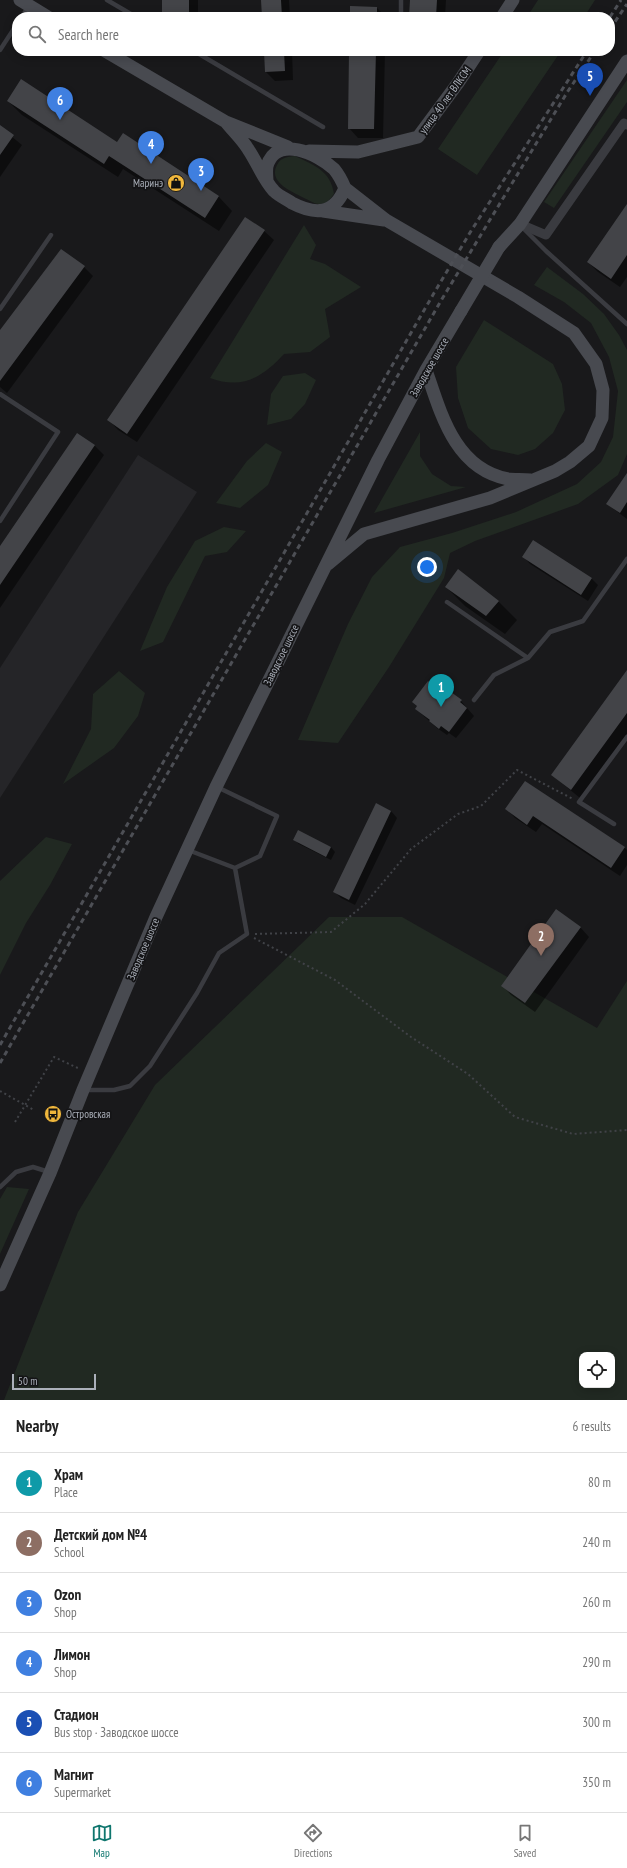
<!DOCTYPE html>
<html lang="en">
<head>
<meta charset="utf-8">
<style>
	:root { --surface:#fff; --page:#f6f6f6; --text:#222; --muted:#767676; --line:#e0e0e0; --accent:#0f766e }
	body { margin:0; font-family:"PT Sans Narrow",sans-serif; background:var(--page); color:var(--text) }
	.controls { position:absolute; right:12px; bottom:12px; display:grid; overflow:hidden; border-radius:8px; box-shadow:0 2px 10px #0003 }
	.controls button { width:36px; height:36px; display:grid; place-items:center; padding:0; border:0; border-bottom:1px solid var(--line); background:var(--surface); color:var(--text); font:20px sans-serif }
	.scale { position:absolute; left:12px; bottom:10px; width:84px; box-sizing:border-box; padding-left:4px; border:2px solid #abb0ba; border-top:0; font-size:11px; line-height:14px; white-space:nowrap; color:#abb0ba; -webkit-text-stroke:3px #141416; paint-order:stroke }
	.you { position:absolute; left:427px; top:567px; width:14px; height:14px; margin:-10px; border:3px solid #fff; border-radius:50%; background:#1a73e8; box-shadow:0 0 0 6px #1a73e833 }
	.badge { display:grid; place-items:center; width:26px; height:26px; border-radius:50%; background:var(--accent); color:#fff; font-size:13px; font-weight:700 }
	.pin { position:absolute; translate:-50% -33px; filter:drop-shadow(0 1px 2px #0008) }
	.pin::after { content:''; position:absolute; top:21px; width:14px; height:12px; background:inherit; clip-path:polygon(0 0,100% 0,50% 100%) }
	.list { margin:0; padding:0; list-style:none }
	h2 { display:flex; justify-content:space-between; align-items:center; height:52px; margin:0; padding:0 16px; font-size:17px }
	h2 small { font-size:13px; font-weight:400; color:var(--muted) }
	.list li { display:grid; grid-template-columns:26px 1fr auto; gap:12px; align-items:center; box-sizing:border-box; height:60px; padding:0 16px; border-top:1px solid var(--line) }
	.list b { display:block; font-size:15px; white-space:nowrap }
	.list p { margin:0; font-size:13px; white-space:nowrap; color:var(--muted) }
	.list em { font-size:13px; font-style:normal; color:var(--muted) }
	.icon { flex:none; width:22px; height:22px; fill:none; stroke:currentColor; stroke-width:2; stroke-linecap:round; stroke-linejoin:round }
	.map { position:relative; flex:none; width:627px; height:1400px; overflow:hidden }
	.search { position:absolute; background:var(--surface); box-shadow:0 2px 10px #0003; left:12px; right:12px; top:12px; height:44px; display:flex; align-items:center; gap:10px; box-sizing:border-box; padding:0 14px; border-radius:16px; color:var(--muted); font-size:15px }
	.sheet { height:412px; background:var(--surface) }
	nav { display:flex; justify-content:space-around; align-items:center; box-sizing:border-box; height:56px; border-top:1px solid var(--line); background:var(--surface); font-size:11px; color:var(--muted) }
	nav a { display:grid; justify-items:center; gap:2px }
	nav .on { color:var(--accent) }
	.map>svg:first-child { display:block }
	.built { fill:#252528 }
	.green { fill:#212922; fill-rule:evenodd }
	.shadow { fill:#0007 }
	.building { fill:#434448 }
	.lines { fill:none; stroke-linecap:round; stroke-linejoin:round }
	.path { stroke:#404247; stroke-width:2; stroke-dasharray:2 3; stroke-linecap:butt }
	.lane { stroke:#3a3b40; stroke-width:4.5 }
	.street { stroke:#3a3b40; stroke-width:9 }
	.secondary { stroke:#484a50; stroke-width:13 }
	.rail { stroke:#4d4f55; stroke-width:3; stroke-dasharray:5 4; stroke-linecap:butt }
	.secondary-bridge { stroke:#484a50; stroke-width:13 }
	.labels { text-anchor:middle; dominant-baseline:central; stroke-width:3.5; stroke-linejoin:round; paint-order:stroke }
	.street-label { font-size:11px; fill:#abb0ba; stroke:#141416 }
	.poi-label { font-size:11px; fill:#abb0ba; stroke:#141416; text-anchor:end }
</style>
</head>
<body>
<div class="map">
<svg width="627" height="1400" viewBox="0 0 627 1400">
	<rect width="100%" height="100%" fill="#19191b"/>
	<path class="built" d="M138 455 197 492 0 798V668Z"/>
	<path class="green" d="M538 0H595L584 17H527Z
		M504 51H561L477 175 438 149Z
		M627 80V102L554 208 544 202Z
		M295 156C314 165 331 171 334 194 330 199 327 204 319 204 314 204 307 199 302 197 291 191 268 182 277 165 281 157 287 157 295 156Z
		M304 225 316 245 310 259 325 264 361 287 325 309 330 337 310 352 284 354C263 377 242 390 210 378Z
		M547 267 583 294 604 314 619 335 627 350V454L618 475 578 504 475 541 450 553 444 578 389 667 338 743 298 740 348 624 372 577 400 547 452 533 516 512 577 484 601 462 613 437 618 391 609 357 591 323 564 302 534 285Z
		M484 320 553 364 562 384 565 410 553 433 535 449 518 455 491 449 468 428 458 398 456 367Z
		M305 373 316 380 305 404 291 419 267 425 271 394 283 376Z
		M420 432V456L432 474 451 486 466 487 374 513Z
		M266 443 282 452 268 485 240 508 216 503 247 461Z
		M224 527 246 531 227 552 205 556 163 642 140 651 167 587 195 541Z
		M119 671 145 693 138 716 114 748 63 784 91 729 93 694Z
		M46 837 72 844 50 885 26 923 0 975V881Z
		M329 917H402L597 1028 627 981V1400H4L78 1212 155 1085ZM582 1355H612V1385H582Z
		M7 1187 29 1189 0 1254V1199Z"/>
	<path class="shadow" d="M163 0H198V17H163Z
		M262 0H289L290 17H263Z
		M411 0H446L445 17H410Z
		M377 8 386 17H351Z
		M265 51H292L293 80 275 81 266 72Z
		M350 51H385L383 138H358L349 128Z
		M8 101 117 143 123 135 219 197 232 211 219 231 123 169 118 177 22 115Z
		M0 127 22 145 0 177Z
		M627 206V277L620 287 598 272 588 262Z
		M245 218 264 231 274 240 137 442 118 430 109 420Z
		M61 250 84 267 93 276 7 393 0 387V332Z
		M77 434 95 446 104 455 0 608V548Z
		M627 474V519L607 504Z
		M524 557 591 578 598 585 588 601 530 564Z
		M446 587 498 601 517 620 505 634 465 606Z
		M627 672V734L580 798 552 775Z
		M461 701 474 716 456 738 449 733 447 735 437 728 416 709Z
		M525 782 624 847 627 850V865L620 876 542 824 536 832 515 818 507 809Z
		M391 811 397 818 355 905 341 898 335 892Z
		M294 839 331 847 335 852 331 860 299 844Z
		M580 927 589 937 535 1012 511 995 502 985Z"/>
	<path class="building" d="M162 0H189V17H162Z
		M261 0H281L282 17H262Z
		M410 0H437L436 17H409Z
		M350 6 377 7V17H350Z
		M264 51H284L285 71 265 72Z
		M349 51H376L374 129H348Z
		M21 79 117 142 123 133 219 196 205 218 109 156 104 164 7 101Z
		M0 125 14 135 0 155Z
		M627 204V255L611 279 587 262Z
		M245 217 265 230 127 434 107 420Z
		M61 249 85 266 0 381V330Z
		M77 433 95 445 0 585V546Z
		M627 473V502L620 513 606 504Z
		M533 540 592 578 581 595 522 557Z
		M458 569 499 601 486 616 445 587Z
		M627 670V713L571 790 551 775Z
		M428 681 434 685 437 682 462 700 460 702 467 708 449 732 441 726 439 729 429 721 430 720 415 709 417 706 412 702Z
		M525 781 625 847 611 868 533 816 527 825 505 809Z
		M376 803 391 811 349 900 333 892Z
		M298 830 331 847 326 857 293 840Z
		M556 909 581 927 525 1003 501 986Z"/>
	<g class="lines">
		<path class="path" d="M255 934 331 932 365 904 411 849 458 814 481 806 517 770 573 799
			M254 938 335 980 411 1037 468 1074 515 1117 573 1134 627 1130
			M0 1091 34 1110
			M15 1122 54 1057 80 1069"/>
		<path class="lane" d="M107 0 136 17
			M401 15V0
			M22 17 28 7
			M0 50 17 24
			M194 51 323 127
			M524 229 546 251 627 324
			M0 309 51 235
			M0 394 58 432 0 521
			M447 602 528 658
			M474 700 494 675 528 658 550 632 583 621 627 559
			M614 824 579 802 627 737
			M188 850 235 868
			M84 1090H114L130 1086 150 1066 197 993 219 953 247 934 235 868 260 856 277 816 217 787
			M0 1187 16 1172 33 1167 49 1172"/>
		<path class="street" d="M520 224 546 235 624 123 627 125"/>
		<path class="secondary" d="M20 0 48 17
			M502 17 513 0
			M105 51 226 122 288 147
			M226 122C233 131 242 139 248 149 257 162 263 179 274 191 279 196 286 199 292 203 315 215 334 215 345 188 342 181 339 175 334 169 318 154 276 134 267 166 266 171 267 177 267 182
			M309 151 358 152 418 137 458 83 479 51
			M323 211 384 220
			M499 247 520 224 627 61
			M426 370C441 414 455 469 508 479 515 480 523 479 530 480
			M328 564 364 534 490 498 555 471 570 462 589 446 602 418 603 390 596 364 574 333 518 297 386 220 345 188
			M0 1285 50 1173 83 1090 156 917 216 787 378 460 426 370 461 311"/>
		<path class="rail" d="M610 17 621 0
			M610 29 627 4
			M0 1045 434 293 471 231 587 51
			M0 1063 442 299 568 91 595 51"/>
		<path class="secondary-bridge" d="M461 311 499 247"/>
	</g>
	<defs>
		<g id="shop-disc" transform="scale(0.9)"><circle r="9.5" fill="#f0b73c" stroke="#141416"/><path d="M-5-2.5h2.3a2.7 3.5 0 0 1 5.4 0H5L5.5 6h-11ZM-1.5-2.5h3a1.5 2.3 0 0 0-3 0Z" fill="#111"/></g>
		<g id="bus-disc" transform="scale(0.9)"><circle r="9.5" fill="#f0b73c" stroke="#141416"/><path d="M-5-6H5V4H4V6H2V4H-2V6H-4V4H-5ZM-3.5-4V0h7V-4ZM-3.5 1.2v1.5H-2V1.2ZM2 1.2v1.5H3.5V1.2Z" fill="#111"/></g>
	</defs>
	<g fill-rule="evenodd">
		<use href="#shop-disc" x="176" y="183"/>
		<use href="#bus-disc" x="53" y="1114"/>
	</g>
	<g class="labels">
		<g class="street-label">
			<text transform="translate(445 100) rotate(-54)">улица 40 лет ВЛКСМ</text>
			<text transform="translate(429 367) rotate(-60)">Заводское шоссе</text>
			<text transform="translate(281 655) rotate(-64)">Заводское шоссе</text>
			<text transform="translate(143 949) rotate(-67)">Заводское шоссе</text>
		</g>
		<g class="poi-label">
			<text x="163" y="183">Маринэ</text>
			<text x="66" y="1114" text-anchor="start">Островская</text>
		</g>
	</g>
</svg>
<div class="controls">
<button><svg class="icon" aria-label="locate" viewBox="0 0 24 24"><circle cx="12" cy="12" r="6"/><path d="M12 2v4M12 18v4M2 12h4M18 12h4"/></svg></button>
</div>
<div class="scale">50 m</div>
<div class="you"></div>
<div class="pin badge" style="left:441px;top:707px;background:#0f9aa8">1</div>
<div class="pin badge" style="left:541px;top:956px;background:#8d6e63">2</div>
<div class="pin badge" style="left:201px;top:191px;background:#3f7fe0">3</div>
<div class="pin badge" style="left:151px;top:164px;background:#3f7fe0">4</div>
<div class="pin badge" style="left:590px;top:96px;background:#1a4fb4">5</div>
<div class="pin badge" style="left:60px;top:120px;background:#3f7fe0">6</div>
<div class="search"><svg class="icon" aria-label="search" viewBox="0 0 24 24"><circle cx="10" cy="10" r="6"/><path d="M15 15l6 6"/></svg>Search here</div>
</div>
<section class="sheet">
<h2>Nearby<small>6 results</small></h2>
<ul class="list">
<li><span class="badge" style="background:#0f9aa8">1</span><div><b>Храм</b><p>Place</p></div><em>80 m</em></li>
<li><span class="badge" style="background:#8d6e63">2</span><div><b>Детский дом №4</b><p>School</p></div><em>240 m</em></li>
<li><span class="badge" style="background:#3f7fe0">3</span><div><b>Ozon</b><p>Shop</p></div><em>260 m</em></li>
<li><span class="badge" style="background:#3f7fe0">4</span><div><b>Лимон</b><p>Shop</p></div><em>290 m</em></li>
<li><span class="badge" style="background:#1a4fb4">5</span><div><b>Стадион</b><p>Bus stop · Заводское шоссе</p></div><em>300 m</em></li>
<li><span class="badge" style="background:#3f7fe0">6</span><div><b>Магнит</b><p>Supermarket</p></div><em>350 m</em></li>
</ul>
</section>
<nav>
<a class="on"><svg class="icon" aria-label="map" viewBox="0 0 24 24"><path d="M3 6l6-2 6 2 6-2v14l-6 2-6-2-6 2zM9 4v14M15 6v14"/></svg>Map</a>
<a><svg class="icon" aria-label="directions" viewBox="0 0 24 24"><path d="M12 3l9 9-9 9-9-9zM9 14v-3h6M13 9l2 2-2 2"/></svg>Directions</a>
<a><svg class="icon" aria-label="saved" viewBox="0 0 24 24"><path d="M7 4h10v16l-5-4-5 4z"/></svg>Saved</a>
</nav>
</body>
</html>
